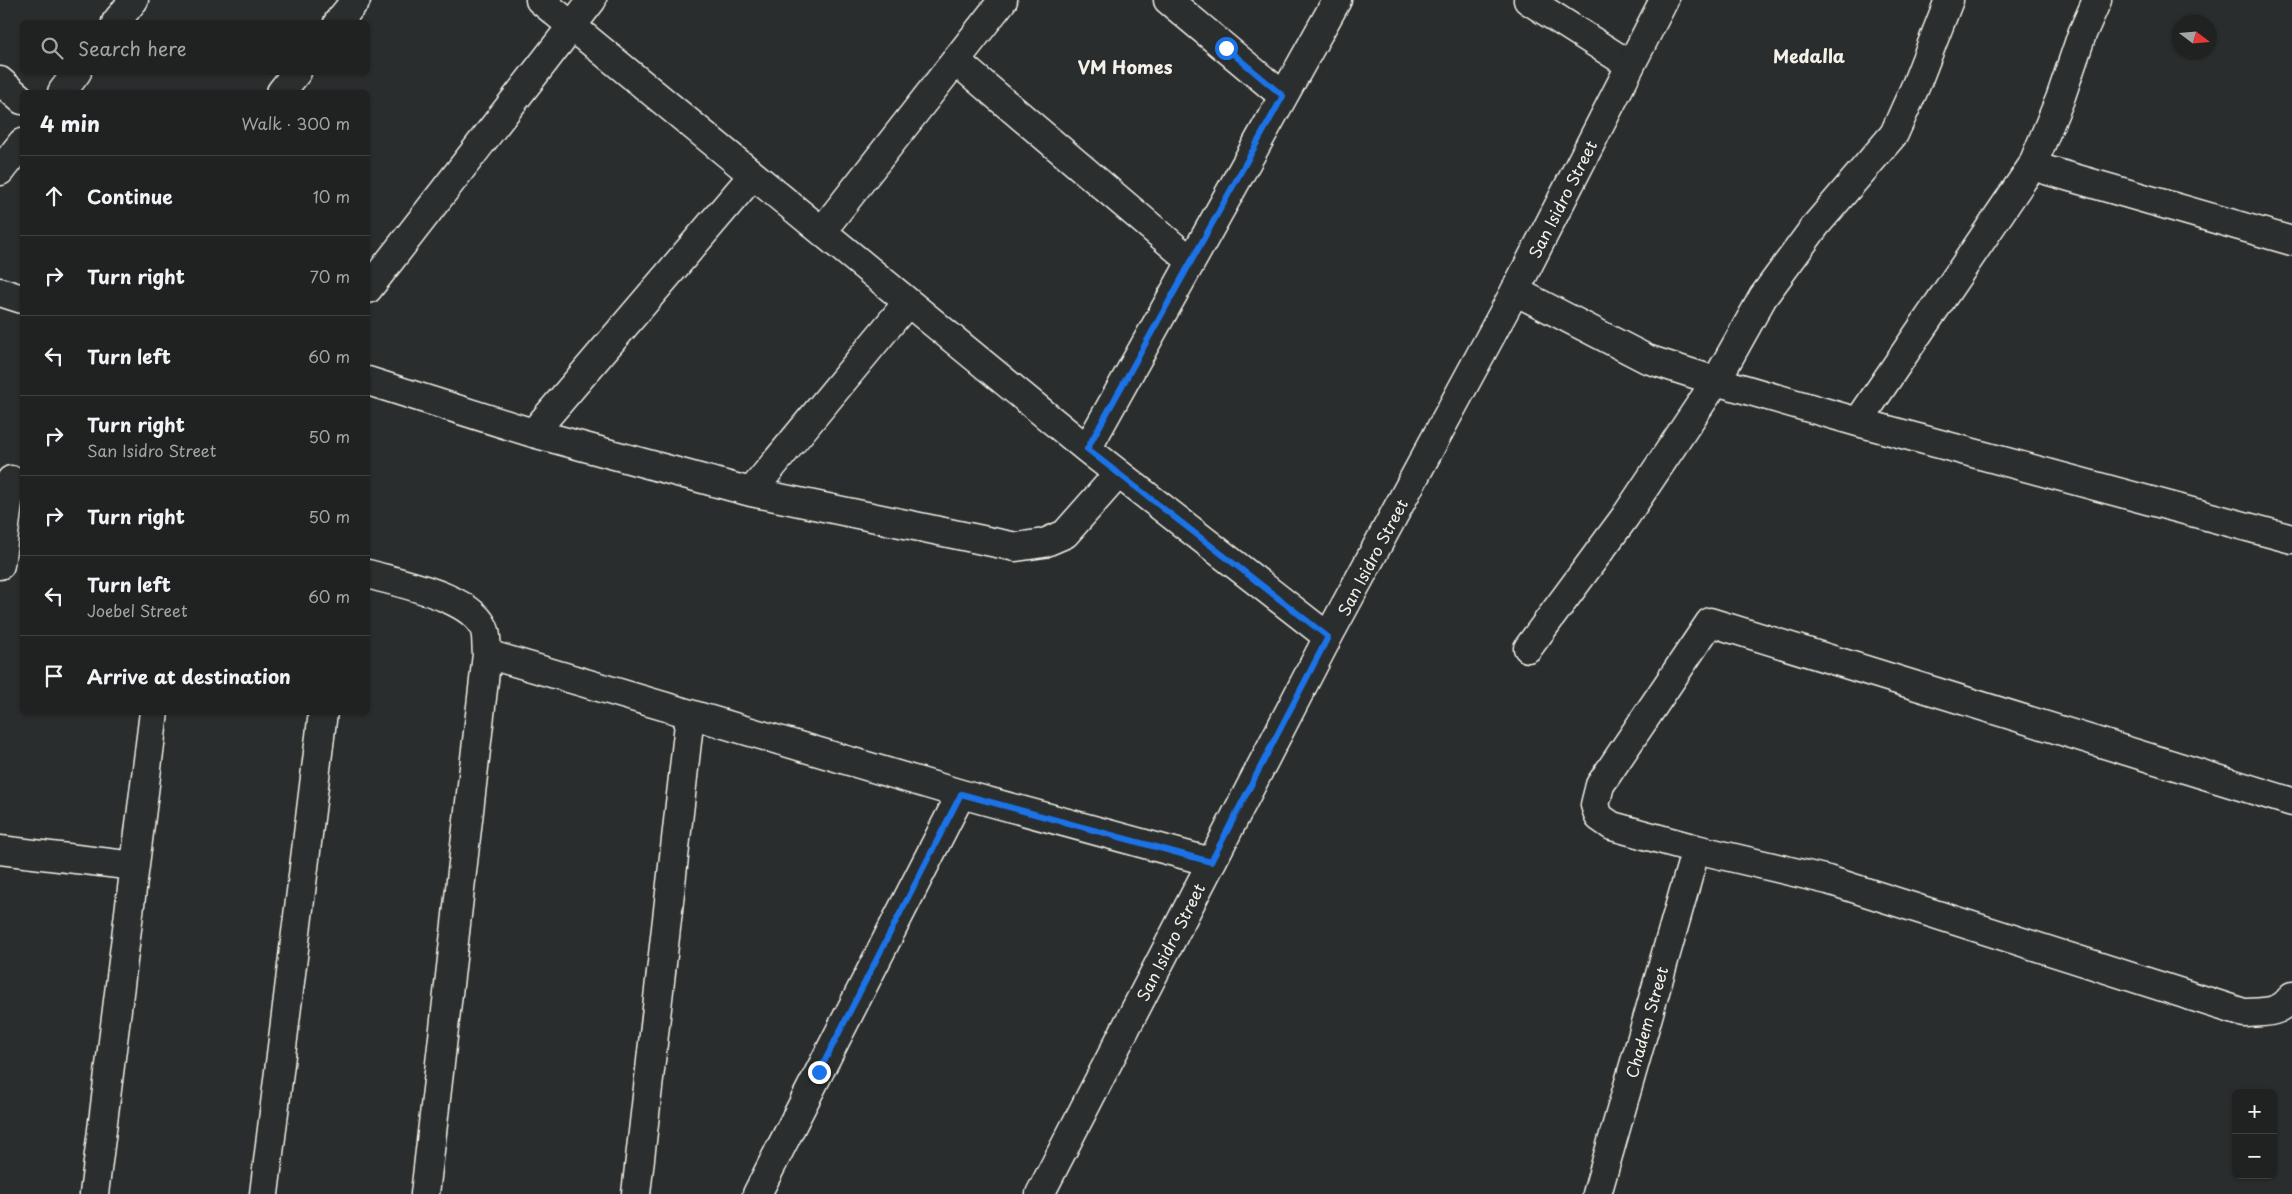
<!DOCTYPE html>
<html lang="en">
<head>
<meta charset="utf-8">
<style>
	:root { --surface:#202222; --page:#282a2a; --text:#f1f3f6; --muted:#a2a4a5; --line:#3d3f40 }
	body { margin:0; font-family:"Playpen Sans",sans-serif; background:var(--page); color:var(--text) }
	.controls { position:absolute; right:15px; bottom:15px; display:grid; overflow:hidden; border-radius:8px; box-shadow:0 1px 4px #0004 }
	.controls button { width:45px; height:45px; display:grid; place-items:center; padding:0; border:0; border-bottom:1px solid var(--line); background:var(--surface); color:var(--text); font:25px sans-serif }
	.compass { position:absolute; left:2172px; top:15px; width:45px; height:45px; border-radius:50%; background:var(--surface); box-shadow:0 1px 4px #0004; rotate:106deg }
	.stop { position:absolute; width:15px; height:15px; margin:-11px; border:4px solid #1a73e8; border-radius:50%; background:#fff }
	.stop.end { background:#1a73e8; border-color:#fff; box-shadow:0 1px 5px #0008 }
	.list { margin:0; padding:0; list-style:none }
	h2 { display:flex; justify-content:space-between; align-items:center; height:65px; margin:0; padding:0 20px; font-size:21px }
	h2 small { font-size:16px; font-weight:400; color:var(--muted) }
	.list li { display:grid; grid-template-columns:32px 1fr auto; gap:15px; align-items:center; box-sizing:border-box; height:80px; padding:0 20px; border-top:1px solid var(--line) }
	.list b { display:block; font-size:19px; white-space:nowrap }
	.list p { margin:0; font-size:16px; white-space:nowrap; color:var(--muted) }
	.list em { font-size:16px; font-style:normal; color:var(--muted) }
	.icon { flex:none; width:28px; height:28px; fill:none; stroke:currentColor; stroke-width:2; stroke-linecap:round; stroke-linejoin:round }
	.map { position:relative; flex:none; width:2292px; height:1194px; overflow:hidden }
	.search { position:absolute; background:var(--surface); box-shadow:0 1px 4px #0004; left:20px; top:20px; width:350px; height:55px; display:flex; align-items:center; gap:12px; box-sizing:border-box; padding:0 18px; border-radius:8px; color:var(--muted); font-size:19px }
	.panel { position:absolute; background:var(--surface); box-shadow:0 1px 4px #0004; left:20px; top:90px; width:350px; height:625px; border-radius:8px }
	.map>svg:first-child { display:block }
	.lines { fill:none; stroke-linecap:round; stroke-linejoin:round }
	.minor-casing { stroke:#f4f1e8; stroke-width:31 }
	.tertiary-casing { stroke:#f4f1e8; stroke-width:31 }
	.minor { stroke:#2a2d2e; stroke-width:28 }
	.tertiary { stroke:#2a2d2e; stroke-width:28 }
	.route { stroke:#1a73e8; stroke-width:6 }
	.labels { text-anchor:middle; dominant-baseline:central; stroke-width:4; stroke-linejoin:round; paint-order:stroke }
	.street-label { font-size:16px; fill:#f4f1e8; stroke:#2a2d2e }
	.neighbourhood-label { font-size:18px; font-weight:bold; fill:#f4f1e8; stroke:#2a2d2e }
</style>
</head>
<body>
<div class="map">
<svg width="2292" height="1194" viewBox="0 0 2292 1194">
	<rect width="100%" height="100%" fill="#2a2d2e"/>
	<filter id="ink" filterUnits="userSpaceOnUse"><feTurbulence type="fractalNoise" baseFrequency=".02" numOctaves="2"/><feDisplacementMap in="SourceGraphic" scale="10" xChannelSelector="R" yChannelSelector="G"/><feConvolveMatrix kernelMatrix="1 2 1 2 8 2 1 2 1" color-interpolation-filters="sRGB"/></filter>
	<g filter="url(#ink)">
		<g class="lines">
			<g class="minor-casing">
				<path id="minor" d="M540 0 1087 449 1328 637
					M1168 0 1283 96
					M1528 0 1630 65
					M116 22 134 0
					M338 22 356 0
					M956 61 1191 261
					M0 81 22 100
					M62 92 77 72
					M281 92 297 72
					M2032 166 2292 241
					M0 171 22 143
					M822 231 1003 0
					M368 289 592 0
					M1515 291 1647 359 1716 381 1858 422 2292 539
					M0 292 22 299
					M368 381 533 433 751 492 1016 547 1044 543 1065 534 1118 474
					M1858 422 2032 166 2060 99 2082 34 2097 0
					M533 433 753 175
					M1087 449 1337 0
					M751 492 908 302
					M0 565 11 480
					M368 574C398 583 475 597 485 631 487 638 486 646 487 654L425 1194
					M1528 648 1625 517 1716 381 1763 297 1816 225 1894 134 1916 85 1949 0
					M487 654 961 794 1211 862
					M2292 802 1710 622 1600 785 1595 805 1599 817 1612 826 1696 849 1828 880 2244 1013C2263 1012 2281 1014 2292 996
					M0 850 135 866
					M94 1194 154 712
					M264 1194 323 712
					M636 1194 690 715
					M757 1194 961 794
					M1597 1194 1696 849"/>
			</g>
			<g class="tertiary-casing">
				<path id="tertiary" d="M1040 1194 1328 637 1515 291 1664 0"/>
			</g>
			<use href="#minor" class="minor"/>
			<use href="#tertiary" class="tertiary"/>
		</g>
	</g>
	<g class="lines" filter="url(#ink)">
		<path class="route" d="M819 1072 961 794 1211 862 1328 637 1087 449 1283 96 1226 48"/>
	</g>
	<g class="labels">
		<g class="street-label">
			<text transform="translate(1562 199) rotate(-63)">San Isidro Street</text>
			<text transform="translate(1372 557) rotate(-62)">San Isidro Street</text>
			<text transform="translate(1170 942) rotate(-63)">San Isidro Street</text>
			<text transform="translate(1646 1022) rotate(-74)">Chadem Street</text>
		</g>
		<g class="neighbourhood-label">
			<text x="1809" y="55">Medalla</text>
			<text x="1125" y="66">VM Homes</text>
		</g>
	</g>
</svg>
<div class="controls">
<button>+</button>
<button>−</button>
</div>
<svg class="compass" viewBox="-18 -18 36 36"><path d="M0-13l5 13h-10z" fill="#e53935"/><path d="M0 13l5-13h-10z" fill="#a2a4a5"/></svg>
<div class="stop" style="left:1226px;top:48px"></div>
<div class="stop end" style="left:819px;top:1072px"></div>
<div class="search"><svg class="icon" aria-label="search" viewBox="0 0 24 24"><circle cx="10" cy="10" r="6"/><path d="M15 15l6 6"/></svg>Search here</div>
<section class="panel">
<h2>4 min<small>Walk · 300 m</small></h2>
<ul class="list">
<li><svg class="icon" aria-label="ahead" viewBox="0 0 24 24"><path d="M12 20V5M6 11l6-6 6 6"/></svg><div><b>Continue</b></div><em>10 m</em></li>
<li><svg class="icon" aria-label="right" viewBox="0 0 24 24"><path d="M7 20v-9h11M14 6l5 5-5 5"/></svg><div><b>Turn right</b></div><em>70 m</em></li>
<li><svg class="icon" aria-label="left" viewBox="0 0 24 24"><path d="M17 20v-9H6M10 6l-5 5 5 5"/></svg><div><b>Turn left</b></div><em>60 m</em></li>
<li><svg class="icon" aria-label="right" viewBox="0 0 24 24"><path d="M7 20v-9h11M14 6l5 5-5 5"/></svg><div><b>Turn right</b><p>San Isidro Street</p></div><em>50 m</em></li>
<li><svg class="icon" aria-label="right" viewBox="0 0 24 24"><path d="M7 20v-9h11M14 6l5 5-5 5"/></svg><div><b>Turn right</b></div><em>50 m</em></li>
<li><svg class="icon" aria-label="left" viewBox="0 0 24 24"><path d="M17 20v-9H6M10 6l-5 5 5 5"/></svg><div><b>Turn left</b><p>Joebel Street</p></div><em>60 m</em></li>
<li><svg class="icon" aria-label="arrive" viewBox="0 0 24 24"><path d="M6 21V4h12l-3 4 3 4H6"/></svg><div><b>Arrive at destination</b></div></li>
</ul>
</section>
</div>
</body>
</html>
